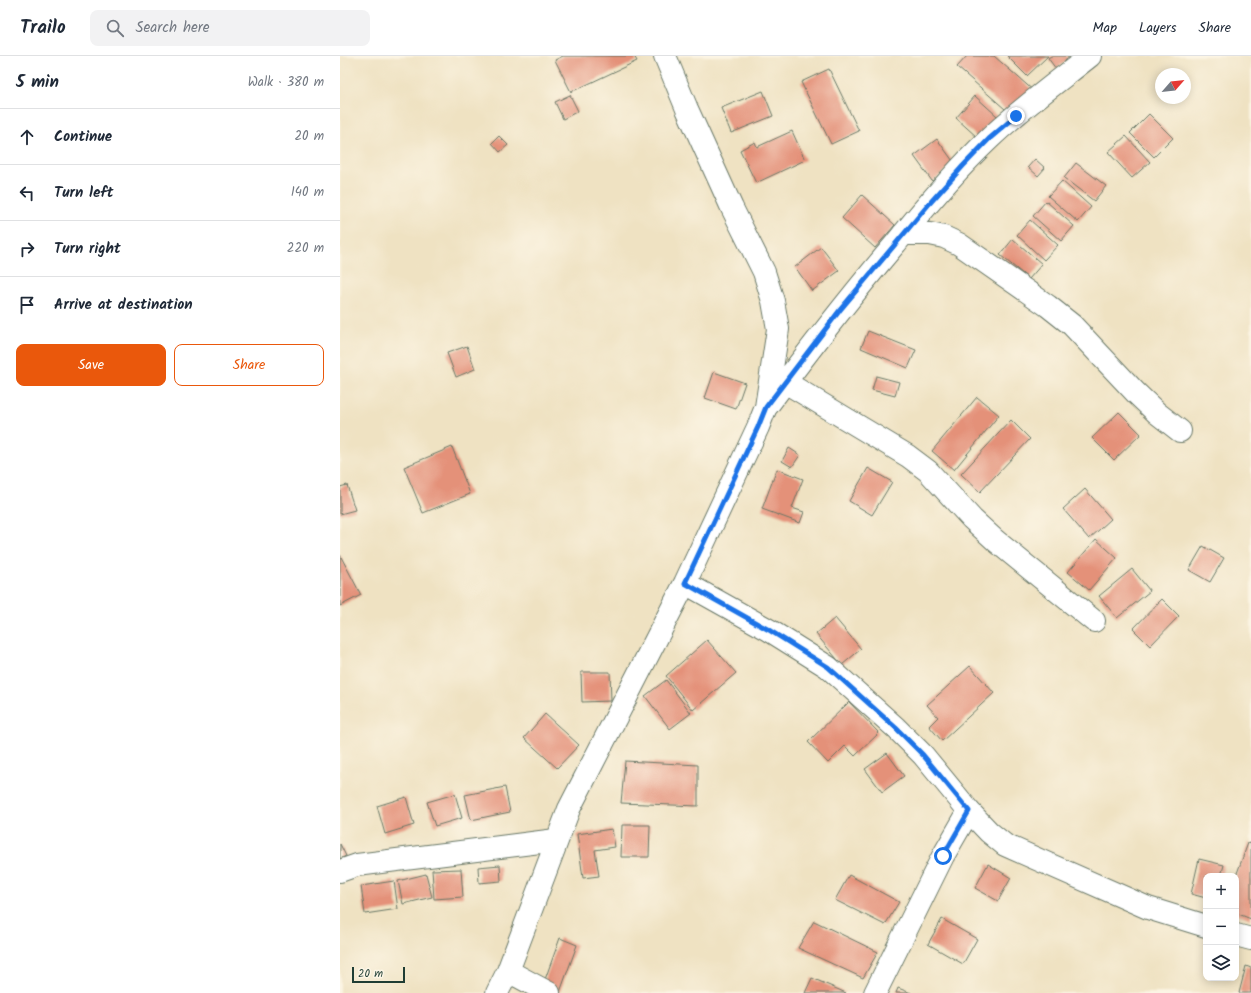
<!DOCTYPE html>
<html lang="en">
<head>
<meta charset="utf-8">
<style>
	:root { --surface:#fff; --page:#f2f2f3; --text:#1f2937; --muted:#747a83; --line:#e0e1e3; --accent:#ea580c }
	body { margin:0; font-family:Kalam,sans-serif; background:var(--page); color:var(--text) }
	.controls { position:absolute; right:12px; bottom:12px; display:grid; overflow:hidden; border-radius:8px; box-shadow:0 2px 10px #0003 }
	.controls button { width:36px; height:36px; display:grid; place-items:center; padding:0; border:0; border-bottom:1px solid var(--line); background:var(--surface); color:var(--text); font:20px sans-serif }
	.compass { position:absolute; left:815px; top:12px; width:36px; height:36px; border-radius:50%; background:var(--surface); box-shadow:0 2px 10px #0003; rotate:62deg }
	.scale { position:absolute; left:12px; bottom:10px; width:53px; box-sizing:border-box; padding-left:4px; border:2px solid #1f3d34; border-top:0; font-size:11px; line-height:14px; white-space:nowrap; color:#1f3d34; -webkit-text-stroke:3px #fcf5e5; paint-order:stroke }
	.stop { position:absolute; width:12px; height:12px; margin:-9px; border:3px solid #1a73e8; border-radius:50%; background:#fff }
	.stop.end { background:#1a73e8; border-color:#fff; box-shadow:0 1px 4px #0008 }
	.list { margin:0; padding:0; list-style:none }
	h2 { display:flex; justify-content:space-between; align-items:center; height:52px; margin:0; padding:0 16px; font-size:17px }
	h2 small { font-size:13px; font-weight:400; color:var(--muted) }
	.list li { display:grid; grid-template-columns:26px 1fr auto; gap:12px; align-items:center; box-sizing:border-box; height:56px; padding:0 16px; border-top:1px solid var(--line) }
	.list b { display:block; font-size:15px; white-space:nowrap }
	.list em { font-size:13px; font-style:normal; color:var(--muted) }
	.actions { display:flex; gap:8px; padding:12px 16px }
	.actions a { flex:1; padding:9px 0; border:1px solid var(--accent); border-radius:8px; text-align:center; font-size:14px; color:var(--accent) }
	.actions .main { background:var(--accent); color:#fff }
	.icon { flex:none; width:22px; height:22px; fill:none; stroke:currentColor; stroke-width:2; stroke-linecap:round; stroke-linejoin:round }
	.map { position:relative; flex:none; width:911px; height:937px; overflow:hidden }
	header { display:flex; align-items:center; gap:24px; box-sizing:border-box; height:56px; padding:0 20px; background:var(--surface); border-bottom:1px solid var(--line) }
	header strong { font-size:19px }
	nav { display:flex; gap:22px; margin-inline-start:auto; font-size:14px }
	.search { width:280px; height:36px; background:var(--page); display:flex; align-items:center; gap:10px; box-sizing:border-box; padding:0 14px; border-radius:8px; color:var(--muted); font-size:15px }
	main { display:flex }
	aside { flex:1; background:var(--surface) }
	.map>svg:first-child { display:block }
	.building { fill:#e49179 }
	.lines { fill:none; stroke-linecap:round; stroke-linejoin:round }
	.minor-casing { stroke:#687766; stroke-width:24 }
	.minor { stroke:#fff; stroke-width:22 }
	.route { stroke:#1a73e8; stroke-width:5 }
</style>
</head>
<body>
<header>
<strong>Trailo</strong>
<div class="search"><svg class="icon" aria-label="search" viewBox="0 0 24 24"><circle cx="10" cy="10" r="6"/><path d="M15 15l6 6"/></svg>Search here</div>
<nav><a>Map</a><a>Layers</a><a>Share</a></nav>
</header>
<main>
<aside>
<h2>5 min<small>Walk · 380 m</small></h2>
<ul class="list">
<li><svg class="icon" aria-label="ahead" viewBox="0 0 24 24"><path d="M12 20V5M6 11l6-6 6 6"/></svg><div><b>Continue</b></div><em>20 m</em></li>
<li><svg class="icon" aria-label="left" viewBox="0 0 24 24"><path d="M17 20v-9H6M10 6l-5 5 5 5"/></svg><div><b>Turn left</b></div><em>140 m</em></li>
<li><svg class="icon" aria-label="right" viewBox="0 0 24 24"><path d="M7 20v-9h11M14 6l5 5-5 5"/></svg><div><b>Turn right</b></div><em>220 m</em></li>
<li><svg class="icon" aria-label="arrive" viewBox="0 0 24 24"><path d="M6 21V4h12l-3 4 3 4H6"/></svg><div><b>Arrive at destination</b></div></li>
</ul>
<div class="actions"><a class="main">Save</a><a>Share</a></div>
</aside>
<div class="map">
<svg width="911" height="937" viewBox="0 0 911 937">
	<rect width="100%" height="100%" fill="#fcf5e5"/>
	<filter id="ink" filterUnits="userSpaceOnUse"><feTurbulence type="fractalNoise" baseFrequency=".025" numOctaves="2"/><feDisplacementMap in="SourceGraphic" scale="8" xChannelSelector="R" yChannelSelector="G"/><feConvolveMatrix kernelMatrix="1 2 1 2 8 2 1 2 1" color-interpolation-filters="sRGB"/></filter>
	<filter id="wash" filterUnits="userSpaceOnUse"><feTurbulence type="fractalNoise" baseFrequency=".012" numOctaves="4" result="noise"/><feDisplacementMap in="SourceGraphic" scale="16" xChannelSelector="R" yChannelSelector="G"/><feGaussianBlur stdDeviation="0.9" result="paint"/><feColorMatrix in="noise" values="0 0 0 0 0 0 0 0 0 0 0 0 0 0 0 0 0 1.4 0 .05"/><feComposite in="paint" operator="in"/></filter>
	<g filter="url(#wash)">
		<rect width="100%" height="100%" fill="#efe2c2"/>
		<g id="blocks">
			<path class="building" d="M223 0H294L297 5 231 36 215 4Z
				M627 0H654L695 36 673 60 617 11Z
				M667 0H708L687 20Z
				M711 0H727L729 3 716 13 708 2Z
				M489 13 519 75 491 88 461 26Z
				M423 35 433 60 391 77 381 52Z
				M230 39 238 55 223 63 215 46Z
				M635 40 657 60 637 81 616 62Z
				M809 58 833 82 814 101 790 77Z
				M452 75 465 104 416 127 400 94 415 86 417 91Z
				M159 80 168 89 160 96 152 87Z
				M786 80 810 106 792 122 768 96Z
				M597 83 615 108 592 125 574 100Z
				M695 103 705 112 698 120 688 111Z
				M736 107 766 130 754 145 724 122Z
				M722 125 751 151 738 166 708 140Z
				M522 139 555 169 535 192 502 162Z
				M706 145 734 170 721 185 693 160Z
				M690 164 718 189 704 204 677 179Z
				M673 183 702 208 689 223 660 199Z
				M481 191 499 215 472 235 455 211Z
				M528 275 576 294 568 312 521 292Z
				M127 290 135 313 116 321 107 297Z
				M374 316 405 327 396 353 365 342Z
				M536 320 559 326 555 340 532 334Z
				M637 341 659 359 614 414 592 395Z
				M779 356 801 378 774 404 752 382Z
				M671 364 690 383 640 436 621 418Z
				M112 391 130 438 83 457 64 411Z
				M449 392 460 399 452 411 442 405Z
				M528 412 552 426 532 459 509 445Z
				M437 413 463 423 452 452 464 456 460 467 422 453Z
				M7 429 15 454 0 458V431Z
				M745 433 771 463 749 483 723 453Z
				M756 483 777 502 749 534 728 516Z
				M863 490 884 502 870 526 849 514Z
				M0 499 21 539 0 550Z
				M792 513 810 535 777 562 759 540Z
				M822 543 839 560 810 590 793 573Z
				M495 562 521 593 502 609 476 578Z
				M367 584 396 617 353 654 326 620Z
				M630 610 654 637 602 685 589 670 598 661 587 649Z
				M241 616H270L271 645 242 646Z
				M326 624 351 657 330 673 305 640Z
				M509 646 539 677 515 700 505 690 488 707 468 686Z
				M205 658 239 689 217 712 184 682Z
				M547 697 564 720 542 736 525 713Z
				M285 705 358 709V750L281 747Z
				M165 731 170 756 131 764 125 739Z
				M115 738 122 762 95 770 87 746Z
				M66 741 74 769 45 778 37 750Z
				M282 769H310L309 801H281Z
				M272 773 275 791 255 794 259 820 243 822 237 778Z
				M908 787 911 788V863L896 857V820Z
				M0 788 6 800 0 803Z
				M859 803 884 809 881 820H866V842L851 838Z
				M648 808 671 822 658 845 635 832Z
				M160 809 161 825 139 827 138 811Z
				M121 813 123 841 94 843 92 814Z
				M86 818 92 841 63 848 58 825Z
				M509 819 559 846 545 869 495 844Z
				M54 825 58 853 25 858 21 830Z
				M602 863 637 883 623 908 588 888Z
				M474 865 538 896 523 922 458 892Z
				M220 882 237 889 220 936 203 929Z
				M906 910 911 912V937H899Z
				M472 922 506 937H465Z
				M558 932 571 937H556Z"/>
		</g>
	</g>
	<g filter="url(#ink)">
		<use href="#blocks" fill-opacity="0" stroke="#687766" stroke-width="1"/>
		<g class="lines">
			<g class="minor-casing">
				<path id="minor" d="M563 178H590L604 181 619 188 708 250 732 269 796 337 817 357 840 375
					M445 326 568 400 588 415 632 463 656 485 754 565
					M428 349C469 294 511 240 556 187 585 151 615 115 649 83 680 53 716 27 750 0
					M345 527 429 574 488 611 556 672 583 699 629 755 649 776 665 789 808 852 866 870
					M0 815 17 809 216 784
					M896 879 911 883
					M168 915 209 937
					M157 937 168 915 229 753 345 527 418 371 426 351 438 273 433 245 424 216 392 152 347 53 325 0
					M535 937 603 800 629 755"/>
			</g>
			<use href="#minor" class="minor"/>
		</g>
	</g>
	<g class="lines" filter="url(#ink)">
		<path class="route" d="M603 800 629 755 583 699 556 672 488 611 429 574 345 527 418 371 426 351 500 254 589 148 623 110 649 83 676 60"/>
	</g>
</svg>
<div class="controls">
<button>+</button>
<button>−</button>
<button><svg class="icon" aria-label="layers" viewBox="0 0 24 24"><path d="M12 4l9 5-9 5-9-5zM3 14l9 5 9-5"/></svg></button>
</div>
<svg class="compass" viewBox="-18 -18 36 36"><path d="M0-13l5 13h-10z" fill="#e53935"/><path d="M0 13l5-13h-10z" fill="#747a83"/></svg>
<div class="scale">20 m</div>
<div class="stop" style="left:603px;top:800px"></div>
<div class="stop end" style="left:676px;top:60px"></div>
</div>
</main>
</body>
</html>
